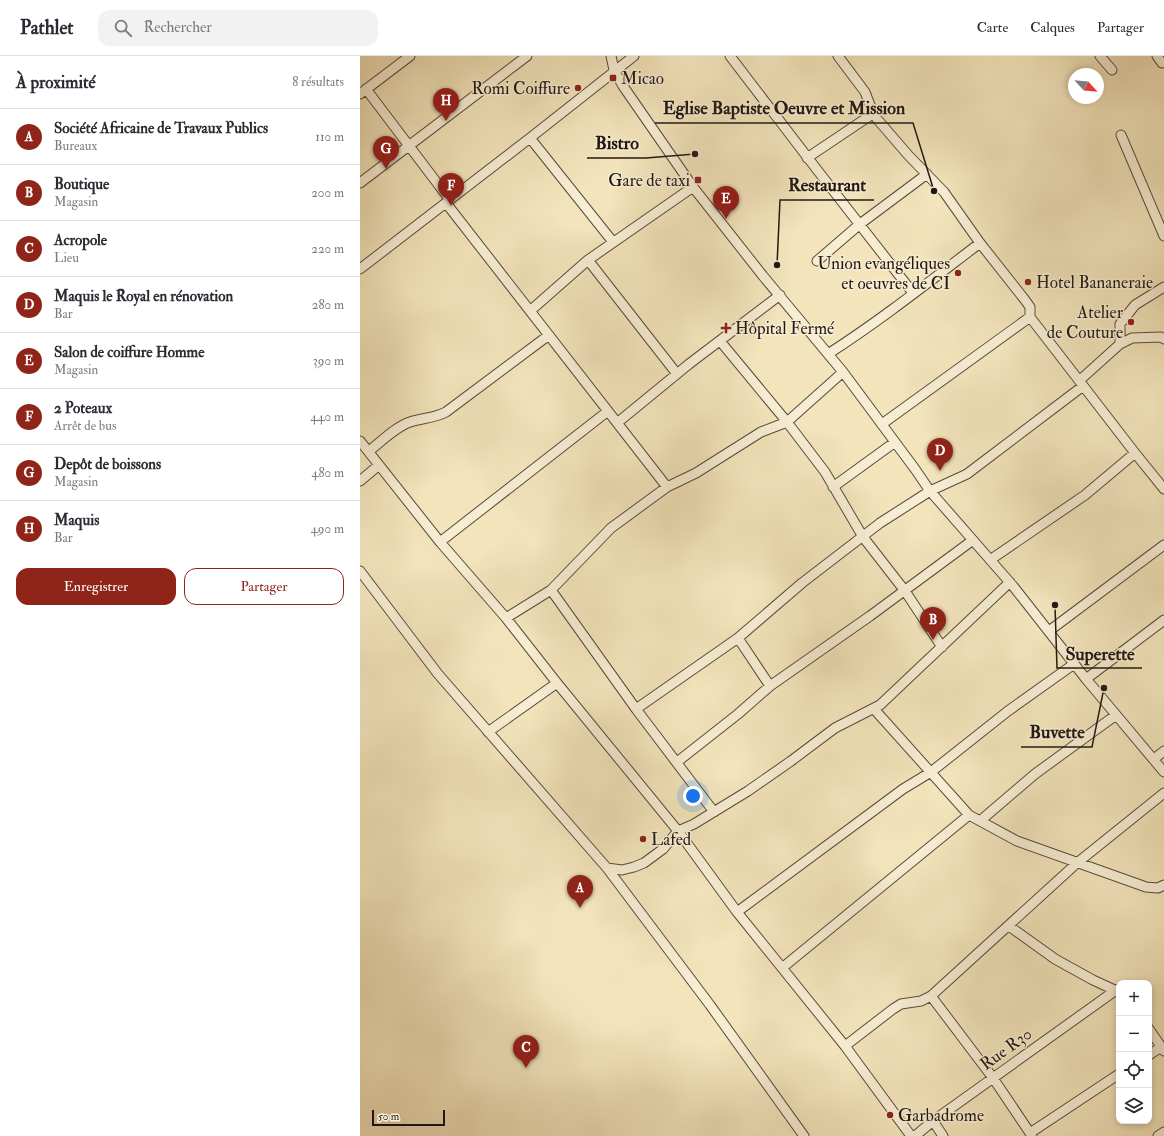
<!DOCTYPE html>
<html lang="fr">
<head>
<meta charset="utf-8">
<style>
	:root { --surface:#fff; --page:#f2f2f3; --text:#2b2b33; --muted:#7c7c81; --line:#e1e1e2; --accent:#8f2418 }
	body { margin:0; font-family:"IM FELL Double Pica",serif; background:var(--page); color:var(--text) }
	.controls { position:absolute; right:12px; bottom:12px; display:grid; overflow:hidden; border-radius:8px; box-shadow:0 2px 6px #0003 }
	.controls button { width:36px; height:36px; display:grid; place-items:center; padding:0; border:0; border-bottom:1px solid var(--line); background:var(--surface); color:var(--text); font:20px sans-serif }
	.compass { position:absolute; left:708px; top:12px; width:36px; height:36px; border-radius:50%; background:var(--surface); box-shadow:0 2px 6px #0003; rotate:116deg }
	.scale { position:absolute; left:12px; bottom:10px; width:73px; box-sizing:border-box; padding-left:4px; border:2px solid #221811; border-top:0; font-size:11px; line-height:14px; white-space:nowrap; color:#221811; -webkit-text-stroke:3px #f7edd3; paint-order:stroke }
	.you { position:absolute; left:333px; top:740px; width:14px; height:14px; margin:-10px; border:3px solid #fff; border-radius:50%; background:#1a73e8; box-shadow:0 0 0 6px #1a73e833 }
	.badge { display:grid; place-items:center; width:26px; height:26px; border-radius:50%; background:var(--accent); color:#fff; font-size:13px; font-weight:700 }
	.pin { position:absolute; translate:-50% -33px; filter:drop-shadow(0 1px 2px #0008) }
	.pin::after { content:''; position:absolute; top:21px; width:14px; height:12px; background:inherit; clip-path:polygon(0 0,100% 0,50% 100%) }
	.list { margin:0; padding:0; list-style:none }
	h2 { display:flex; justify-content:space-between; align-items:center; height:52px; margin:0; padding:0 16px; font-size:17px }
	h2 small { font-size:13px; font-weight:400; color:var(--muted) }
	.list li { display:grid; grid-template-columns:26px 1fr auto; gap:12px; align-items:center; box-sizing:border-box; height:56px; padding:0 16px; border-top:1px solid var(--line) }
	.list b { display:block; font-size:15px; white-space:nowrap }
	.list p { margin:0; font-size:13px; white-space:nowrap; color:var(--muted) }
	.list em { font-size:13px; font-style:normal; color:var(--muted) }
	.actions { display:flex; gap:8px; padding:12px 16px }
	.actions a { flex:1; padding:9px 0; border:1px solid var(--accent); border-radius:12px; text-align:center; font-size:14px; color:var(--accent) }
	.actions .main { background:var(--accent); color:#fff }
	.icon { flex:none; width:22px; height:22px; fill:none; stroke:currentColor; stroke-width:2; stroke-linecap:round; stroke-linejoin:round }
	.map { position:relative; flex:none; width:804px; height:1080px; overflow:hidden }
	header { display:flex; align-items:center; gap:24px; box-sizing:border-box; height:56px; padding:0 20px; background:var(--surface); border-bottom:1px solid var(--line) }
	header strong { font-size:19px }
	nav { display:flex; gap:22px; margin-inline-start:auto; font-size:14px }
	.search { width:280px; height:36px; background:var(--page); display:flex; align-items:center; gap:10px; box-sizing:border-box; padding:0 14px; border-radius:12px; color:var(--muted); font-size:15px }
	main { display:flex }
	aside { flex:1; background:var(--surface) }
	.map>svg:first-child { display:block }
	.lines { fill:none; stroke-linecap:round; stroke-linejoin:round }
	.minor-casing { stroke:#564b3c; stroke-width:11 }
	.minor { stroke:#f7edd3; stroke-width:9 }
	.poi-dot { fill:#8f2418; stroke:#f7edd3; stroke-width:1.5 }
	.labels { text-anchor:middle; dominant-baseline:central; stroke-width:3; stroke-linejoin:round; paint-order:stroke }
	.poi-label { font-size:17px; fill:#221811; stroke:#f7edd3; text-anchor:start }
	.street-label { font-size:17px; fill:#221811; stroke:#f7edd3 }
	.leader { fill:none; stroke:#221811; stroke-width:1.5 }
	.callout-dot { fill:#221811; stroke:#f7edd3; stroke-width:1.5 }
	.callout-label { font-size:18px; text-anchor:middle; font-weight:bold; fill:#221811; stroke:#f7edd3; stroke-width:3; stroke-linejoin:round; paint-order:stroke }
</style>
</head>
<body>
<header>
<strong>Pathlet</strong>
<div class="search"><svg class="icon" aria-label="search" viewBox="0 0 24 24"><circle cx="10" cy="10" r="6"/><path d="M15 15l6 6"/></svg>Rechercher</div>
<nav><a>Carte</a><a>Calques</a><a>Partager</a></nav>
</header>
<main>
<aside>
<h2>À proximité<small>8 résultats</small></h2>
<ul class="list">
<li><span class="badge">A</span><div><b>Société Africaine de Travaux Publics</b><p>Bureaux</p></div><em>110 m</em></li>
<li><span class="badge">B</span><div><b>Boutique</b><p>Magasin</p></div><em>200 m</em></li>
<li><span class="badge">C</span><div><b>Acropole</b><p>Lieu</p></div><em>220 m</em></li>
<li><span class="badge">D</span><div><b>Maquis le Royal en rénovation</b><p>Bar</p></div><em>280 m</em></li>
<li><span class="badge">E</span><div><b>Salon de coiffure Homme</b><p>Magasin</p></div><em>390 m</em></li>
<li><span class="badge">F</span><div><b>2 Poteaux</b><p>Arrêt de bus</p></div><em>440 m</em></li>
<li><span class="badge">G</span><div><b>Depôt de boissons</b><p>Magasin</p></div><em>480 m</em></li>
<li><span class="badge">H</span><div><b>Maquis</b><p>Bar</p></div><em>490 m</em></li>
</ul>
<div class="actions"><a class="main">Enregistrer</a><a>Partager</a></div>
</aside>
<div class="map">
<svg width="804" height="1080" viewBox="0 0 804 1080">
	<rect width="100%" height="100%" fill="#f3e4bb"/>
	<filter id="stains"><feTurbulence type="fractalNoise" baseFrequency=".005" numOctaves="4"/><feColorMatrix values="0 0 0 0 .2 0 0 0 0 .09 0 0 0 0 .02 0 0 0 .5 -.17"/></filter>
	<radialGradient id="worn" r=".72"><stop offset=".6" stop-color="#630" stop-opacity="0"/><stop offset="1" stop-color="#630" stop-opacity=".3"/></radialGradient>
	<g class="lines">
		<g class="minor-casing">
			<path id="minor" d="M251 0 254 14 263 30 333 131 403 220 483 316 555 413 570 435 653 530 726 623 804 716
				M370 0 458 115 553 237
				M740 0 752 14
				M797 0 802 7
				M6 33 90 144
				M0 38 50 0
				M514 57 517 63 549 100 584 136 620 187 665 244 670 251V261L775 397 804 433
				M761 79 804 180
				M170 82 253 186
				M447 102 514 57 510 49 505 36 478 0
				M0 127 167 0
				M86 147 307 431
				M228 204 317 318
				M457 205 500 168 567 118
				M0 213 170 82 274 0
				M170 255 228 204 333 131
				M360 285 427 366 465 416 503 481 545 535 582 591
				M760 288V268L775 249 804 231
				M468 298C521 264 570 225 620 187
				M720 324 760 288 772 282 801 281 804 283
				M257 367 329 308 420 239
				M522 368 670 261
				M0 385 80 486 146 562 197 627 318 775 377 856 485 990 551 1080
				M9 395C21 386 35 371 50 366 62 362 75 362 86 356L189 279
				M0 425 19 409
				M473 431 535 386
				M80 486 248 355
				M630 504 725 439 775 397
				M0 515 78 618 247 812 350 949 444 1080
				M191 534 276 653 354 756
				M146 562 191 534 251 472 307 431 336 417 401 376 427 366 483 316
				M689 575 804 489
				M378 582 410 630
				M726 623 804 564
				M276 653 378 582 442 527 520 467 570 435 607 418 723 330
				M514 653 609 759 657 785 786 831 798 832 804 829
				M128 676 197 627
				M794 703 804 695
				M317 706 378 658 410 630 510 560 613 484
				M620 765 675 718 756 659
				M247 812 262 814 274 811 284 807 303 793 318 775 334 768 388 735 431 705 475 672 520 649 650 526
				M377 856 543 733 571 716 648 655 714 608
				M649 870 695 903 733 924 759 936
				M422 912 609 759
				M571 940 633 1022 672 1080
				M789 973 804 995
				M485 990 533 953 541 948 561 945 571 940 717 807 804 737
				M789 999 801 991
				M573 1065 583 1080
				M670 1077 759 1018
				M555 1080 573 1065 756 934
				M798 1080 804 1076"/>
		</g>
		<use href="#minor" class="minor"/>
	</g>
	<g class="poi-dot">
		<rect x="249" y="18" width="8" height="8" rx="2"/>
		<circle cx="218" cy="32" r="4"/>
		<rect x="334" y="120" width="8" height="8" rx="2"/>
		<circle cx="598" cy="217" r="4"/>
		<circle cx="668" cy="226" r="4"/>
		<circle cx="771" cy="266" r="4"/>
		<path d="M364 266h4v4h4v4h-4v4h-4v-4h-4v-4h4z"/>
		<circle cx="283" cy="783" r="4"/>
		<circle cx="530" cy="1059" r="4"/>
	</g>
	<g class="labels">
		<g class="poi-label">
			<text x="261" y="22">Micao</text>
			<text x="210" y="32" text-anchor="end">Romi Coiffure</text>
			<text x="330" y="124" text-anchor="end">Gare de taxi</text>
			<text x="590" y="207" text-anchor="end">Union evangéliques<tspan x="590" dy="20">et oeuvres de CI</tspan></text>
			<text x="676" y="226">Hotel Bananeraie</text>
			<text x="763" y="256" text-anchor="end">Atelier<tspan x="763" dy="20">de Couture</tspan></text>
			<text x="375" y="272">Hôpital Fermé</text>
			<text x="291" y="783">Lafed</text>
			<text x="538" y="1059">Garbadrome</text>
		</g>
		<g class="street-label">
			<text transform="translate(646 993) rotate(-36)">Rue R30</text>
		</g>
	</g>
	<path class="leader" d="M574 135L553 67H295M335 98L286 102H227M417 209L420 144H514M695 549L697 612H782M744 632L732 691H661"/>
	<g class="callout-dot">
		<circle cx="574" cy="135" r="4"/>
		<circle cx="335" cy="98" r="4"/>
		<circle cx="417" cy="209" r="4"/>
		<circle cx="695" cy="549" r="4"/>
		<circle cx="744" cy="632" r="4"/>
	</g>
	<g class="callout-label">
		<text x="424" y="58">Eglise Baptiste Oeuvre et Mission</text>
		<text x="257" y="93">Bistro</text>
		<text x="467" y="135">Restaurant</text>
		<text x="740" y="604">Superette</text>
		<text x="697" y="682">Buvette</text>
	</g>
	<rect width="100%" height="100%" filter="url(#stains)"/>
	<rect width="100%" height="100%" fill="url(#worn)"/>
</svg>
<div class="controls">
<button>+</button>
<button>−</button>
<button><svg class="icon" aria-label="locate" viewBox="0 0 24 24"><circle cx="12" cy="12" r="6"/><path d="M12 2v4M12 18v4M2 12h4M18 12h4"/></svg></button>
<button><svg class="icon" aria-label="layers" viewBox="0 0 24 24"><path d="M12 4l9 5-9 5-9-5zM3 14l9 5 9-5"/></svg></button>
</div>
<svg class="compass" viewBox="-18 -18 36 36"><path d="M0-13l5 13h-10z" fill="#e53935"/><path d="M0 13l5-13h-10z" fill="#7c7c81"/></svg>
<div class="scale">50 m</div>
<div class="you"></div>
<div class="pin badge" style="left:220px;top:852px">A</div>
<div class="pin badge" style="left:573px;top:584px">B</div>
<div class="pin badge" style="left:166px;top:1012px">C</div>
<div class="pin badge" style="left:580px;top:415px">D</div>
<div class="pin badge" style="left:366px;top:163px">E</div>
<div class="pin badge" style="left:91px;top:150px">F</div>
<div class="pin badge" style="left:26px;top:113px">G</div>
<div class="pin badge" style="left:86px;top:65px">H</div>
</div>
</main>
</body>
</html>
